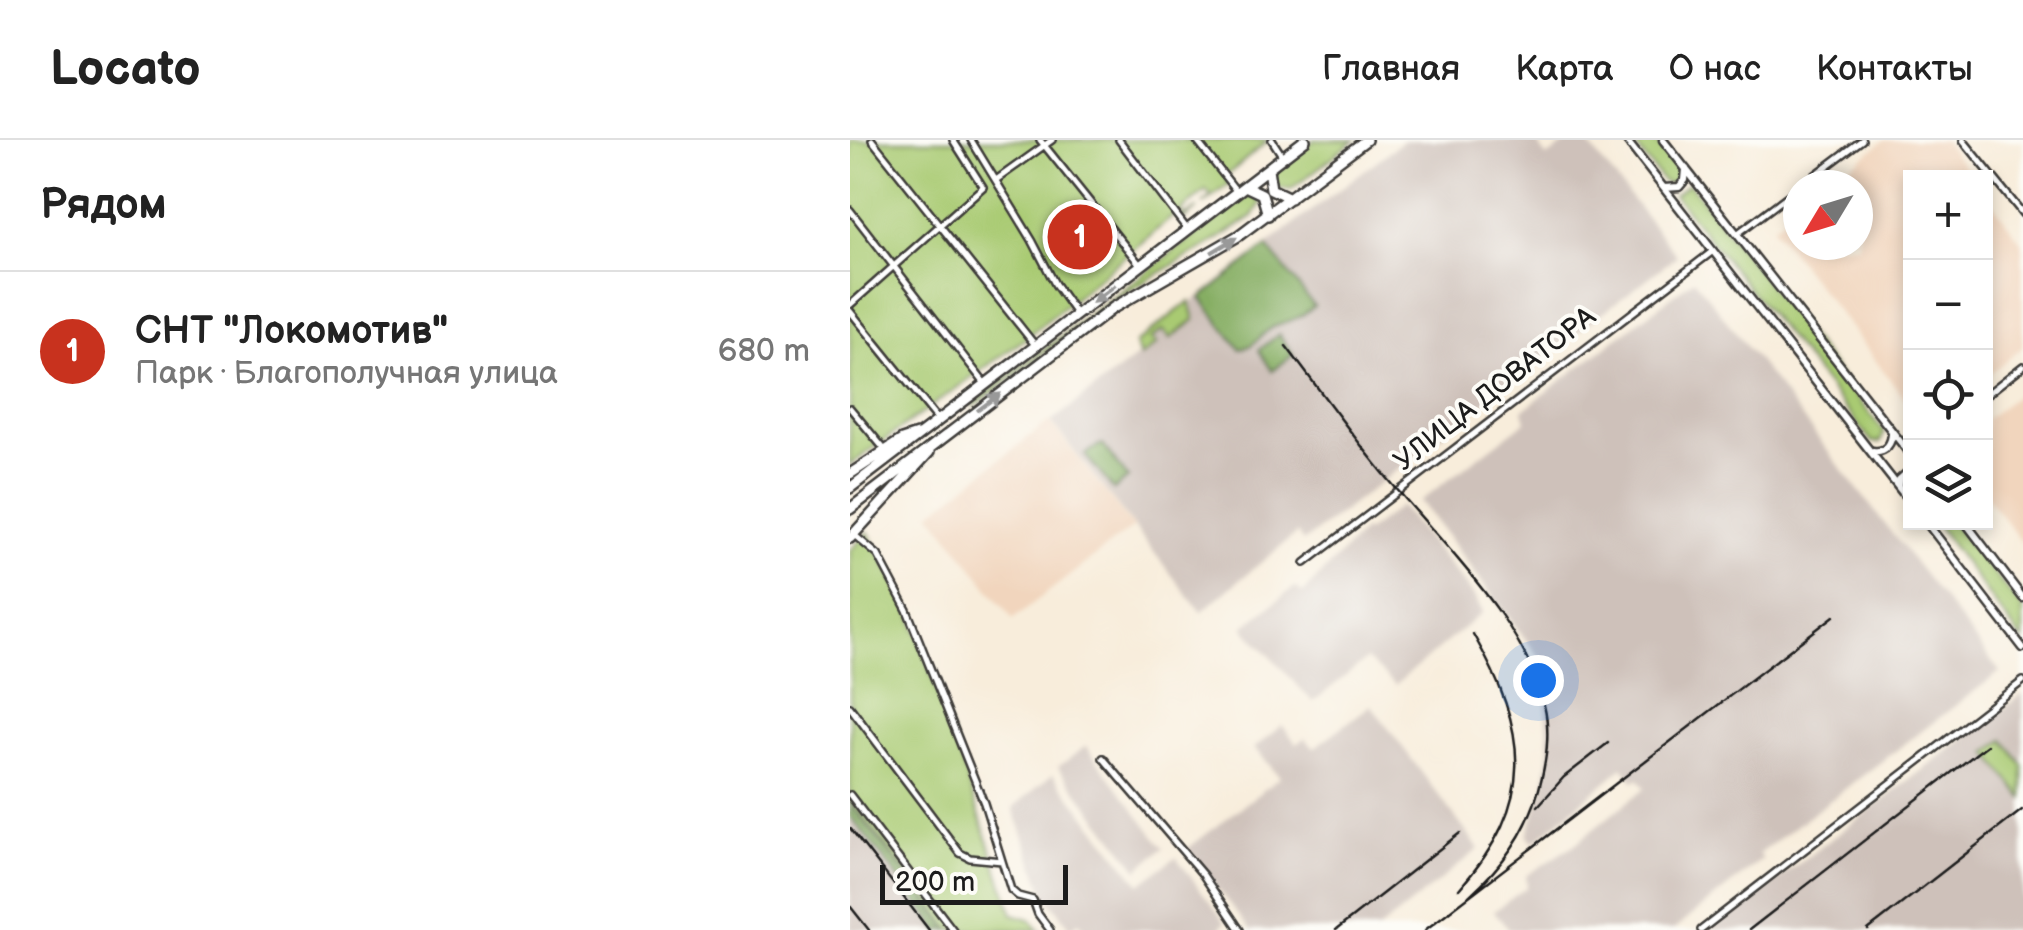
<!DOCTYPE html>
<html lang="ru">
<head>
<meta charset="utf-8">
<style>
	:root { --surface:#fff; --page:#f2f2f2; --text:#222; --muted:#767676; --line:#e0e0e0; --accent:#c8321e }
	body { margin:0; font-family:"Balsamiq Sans",sans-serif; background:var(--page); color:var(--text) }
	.controls { position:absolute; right:30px; top:30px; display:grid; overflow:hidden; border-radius:0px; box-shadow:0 5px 15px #0003 }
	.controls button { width:90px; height:90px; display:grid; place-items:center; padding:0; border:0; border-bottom:2px solid var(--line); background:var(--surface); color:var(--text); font:50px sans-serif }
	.compass { position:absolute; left:933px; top:30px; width:90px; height:90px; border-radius:50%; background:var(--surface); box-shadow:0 5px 15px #0003; rotate:232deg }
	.scale { position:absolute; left:30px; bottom:25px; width:188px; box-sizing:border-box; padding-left:10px; border:5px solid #1c1c1c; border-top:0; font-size:28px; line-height:35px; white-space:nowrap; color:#1c1c1c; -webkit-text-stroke:8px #fdfcf7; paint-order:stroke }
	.you { position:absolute; left:688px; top:540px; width:35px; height:35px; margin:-25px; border:8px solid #fff; border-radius:50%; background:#1a73e8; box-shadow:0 0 0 15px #1a73e833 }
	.badge { display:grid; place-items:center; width:65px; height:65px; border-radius:50%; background:var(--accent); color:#fff; font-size:32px; font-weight:700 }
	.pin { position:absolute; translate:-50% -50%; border:5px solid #fff; box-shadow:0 2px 10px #0006 }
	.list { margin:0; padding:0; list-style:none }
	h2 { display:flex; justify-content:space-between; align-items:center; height:130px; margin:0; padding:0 40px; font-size:42px }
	h2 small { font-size:32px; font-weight:400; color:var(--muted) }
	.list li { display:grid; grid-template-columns:65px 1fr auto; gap:30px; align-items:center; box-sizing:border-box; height:160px; padding:0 40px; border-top:2px solid var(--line) }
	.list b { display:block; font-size:38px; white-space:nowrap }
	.list p { margin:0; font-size:32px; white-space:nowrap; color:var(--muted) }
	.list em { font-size:32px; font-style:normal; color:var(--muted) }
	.icon { flex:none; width:55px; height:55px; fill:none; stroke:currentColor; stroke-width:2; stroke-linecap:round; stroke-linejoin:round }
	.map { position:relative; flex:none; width:1173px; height:790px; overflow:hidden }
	header { display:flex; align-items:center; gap:60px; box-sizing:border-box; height:140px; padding:0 50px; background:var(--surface); border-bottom:2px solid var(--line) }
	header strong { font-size:48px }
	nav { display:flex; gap:55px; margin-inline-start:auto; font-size:35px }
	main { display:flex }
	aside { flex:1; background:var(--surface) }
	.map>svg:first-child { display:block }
	.built { fill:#f1d5bd }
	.industrial { fill:#cec1ba }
	.green { fill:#a9ca72; stroke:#627347; stroke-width:2.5 }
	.forest { fill:#86ae64; stroke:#516540; stroke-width:2.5 }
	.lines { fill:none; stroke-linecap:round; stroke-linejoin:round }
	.minor-casing { stroke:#3d3b39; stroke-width:10 }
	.tertiary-casing { stroke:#3d3b39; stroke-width:11 }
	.trunk-casing { stroke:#3d3b39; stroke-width:14 }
	.minor { stroke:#fff; stroke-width:5 }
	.tertiary { stroke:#fff; stroke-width:6 }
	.trunk { stroke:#fff; stroke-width:9 }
	.rail { stroke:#1c1c1c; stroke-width:2.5 }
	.oneway { fill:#999 }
	.labels { text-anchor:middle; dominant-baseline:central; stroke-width:8; stroke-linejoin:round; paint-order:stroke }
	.street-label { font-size:28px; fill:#1c1c1c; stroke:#fdfcf7 }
</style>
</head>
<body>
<header>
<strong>Locato</strong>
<nav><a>Главная</a><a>Карта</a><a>О нас</a><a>Контакты</a></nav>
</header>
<main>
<aside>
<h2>Рядом<small></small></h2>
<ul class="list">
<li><span class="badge">1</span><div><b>СНТ &quot;Локомотив&quot;</b><p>Парк · Благополучная улица</p></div><em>680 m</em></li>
</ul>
</aside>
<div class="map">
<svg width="1173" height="790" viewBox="0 0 1173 790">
	<rect width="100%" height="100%" fill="#fdfcf7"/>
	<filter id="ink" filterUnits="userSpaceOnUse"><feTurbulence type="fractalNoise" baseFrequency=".01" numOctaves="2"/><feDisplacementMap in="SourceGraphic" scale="20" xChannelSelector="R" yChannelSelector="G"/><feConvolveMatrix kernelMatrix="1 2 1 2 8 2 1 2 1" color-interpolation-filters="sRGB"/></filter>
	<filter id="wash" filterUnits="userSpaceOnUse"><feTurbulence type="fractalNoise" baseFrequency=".0048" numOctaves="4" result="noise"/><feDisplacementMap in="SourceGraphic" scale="40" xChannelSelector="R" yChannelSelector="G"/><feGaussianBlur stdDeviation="2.25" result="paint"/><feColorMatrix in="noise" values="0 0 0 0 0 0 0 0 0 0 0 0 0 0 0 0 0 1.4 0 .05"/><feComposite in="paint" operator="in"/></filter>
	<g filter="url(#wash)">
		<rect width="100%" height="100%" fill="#f8eddb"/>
		<path class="built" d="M1035 0H1093L1122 37 1060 38V265L922 87 948 67V105H1008V45H976Z
			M1136 55 1173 104V207L1136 236Z
			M1173 250V404L1136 356V279Z
			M199 281 283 387 163 479 81 373Z"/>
		<path class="industrial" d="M554 0H684L697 17 722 0H735L827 116 453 402 447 393 351 472 201 282 301 206 295 198Z
			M844 139 1150 532 909 714 913 719 824 790H659L644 771 677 747 676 736 725 704 795 648 788 639 784 642 773 627 683 703 677 695 694 649 699 609 695 555 709 543 570 361 676 281 673 270Z
			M550 366 622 453 633 472 545 545 517 519 463 562 393 487 445 447 453 453 513 391 517 392Z
			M1173 554V790H861Z
			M521 565 629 709 528 790H400L337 709 430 637 404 608 432 585 447 604 455 598 464 608Z
			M236 606 314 708 288 729 208 627Z
			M203 634 290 744 326 717 375 782 369 790H235L229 782 221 788 195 754 163 668Z
			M0 669 95 790H0Z"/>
		<path class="green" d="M0 0H419L376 36 379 44 353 64 361 56 356 50 330 72 334 76 348 68 333 80 327 73 176 198 0 325Z
			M464 0H505L441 49 429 48 423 40 426 29Z
			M781 0H804L828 31 827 39 820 44 813 42Z
			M839 43 1034 292 1031 302H1022L824 55Z
			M404 55 411 63 403 76 365 101 268 157 124 267 122 263 397 56Z
			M340 161 345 180 321 198 313 190 301 199 307 204 290 217 285 204Z
			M1085 383H1102L1173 469V502Z
			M18 392 58 465 163 774 180 779 190 790H101L0 659V410Z
			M1154 600 1173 625V658L1138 613Z"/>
		<path class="forest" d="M417 106 464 166C449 179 442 180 426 186 411 191 407 207 390 209L351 158Z
			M429 194 443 215 422 231 409 210Z
			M249 305H253L278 338 264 350 235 315Z
			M0 664 99 790H89L0 676Z"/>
	</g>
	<g filter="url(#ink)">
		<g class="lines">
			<g class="minor-casing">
				<path id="minor" d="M22 0 185 205
					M121 0 182 100 205 144 227 175
					M190 0 291 126
					M269 0 337 89
					M346 0 387 52
					M422 0 433 17
					M1113 0 1173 74
					M146 40 202 0
					M952 45 1012 0
					M0 70 136 245
					M887 94 948 48
					M0 165 133 47 103 0
					M0 171 89 281
					M1136 255 1173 226
					M0 268 35 310
					M3 394 28 415 57 470 134 663 161 750 168 756 183 760 188 774 200 790
					M455 423 863 111
					M0 567 110 713 120 718 152 721
					M253 618 353 735 390 790
					M0 655 103 790
					M851 790 1173 541"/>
			</g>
			<g class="tertiary-casing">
				<path id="tertiary" d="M776 0 1060 362
					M813 0 1060 314
					M814 48 829 47 835 40 836 29
					M1023 311C1036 313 1042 303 1042 292
					M1048 346 1049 340 1060 330
					M1076 382 1173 508
					M1115 382 1173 458"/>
			</g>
			<g class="trunk-casing">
				<path id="trunk" d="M418 29 421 49 440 58
					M395 46 412 54 418 75
					M0 334 52 300 67 295
					M0 348 455 0
					M0 369 263 168 388 96 516 0
					M0 398 79 312"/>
			</g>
			<use href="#minor" class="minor"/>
			<use href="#tertiary" class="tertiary"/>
			<use href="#trunk" class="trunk"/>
			<path class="rail" d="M436 206C469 249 500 293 534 334 589 401 674 479 694 565 701 593 696 622 689 649 677 693 652 726 619 756
				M688 666 714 637 758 603
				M0 688 79 790
				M609 749C687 662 679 591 623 494
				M0 766 19 790
				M486 790 610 693
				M575 790 984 476
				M899 790 1137 605
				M1018 790 1172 670"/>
		</g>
		<defs><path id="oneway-solid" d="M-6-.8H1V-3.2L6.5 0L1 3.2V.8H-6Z" transform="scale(2.5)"/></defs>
		<g class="oneway">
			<use href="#oneway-solid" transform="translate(374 105) rotate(-31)"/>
			<use href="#oneway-solid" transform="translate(254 154) rotate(142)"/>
			<use href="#oneway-solid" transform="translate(139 262) rotate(-37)"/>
		</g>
	</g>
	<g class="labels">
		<g class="street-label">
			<text transform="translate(645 249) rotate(-38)">УЛИЦА ДОВАТОРА</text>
		</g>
	</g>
</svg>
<div class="controls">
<button>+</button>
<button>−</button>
<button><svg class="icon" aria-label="locate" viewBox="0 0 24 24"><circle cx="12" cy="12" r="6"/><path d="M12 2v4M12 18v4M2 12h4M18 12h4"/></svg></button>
<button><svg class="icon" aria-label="layers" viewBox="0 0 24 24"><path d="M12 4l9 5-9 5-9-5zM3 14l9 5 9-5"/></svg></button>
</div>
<svg class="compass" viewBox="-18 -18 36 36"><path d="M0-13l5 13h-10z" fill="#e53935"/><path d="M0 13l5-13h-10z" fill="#767676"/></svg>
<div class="scale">200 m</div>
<div class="you"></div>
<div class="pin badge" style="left:230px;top:97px">1</div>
</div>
</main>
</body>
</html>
